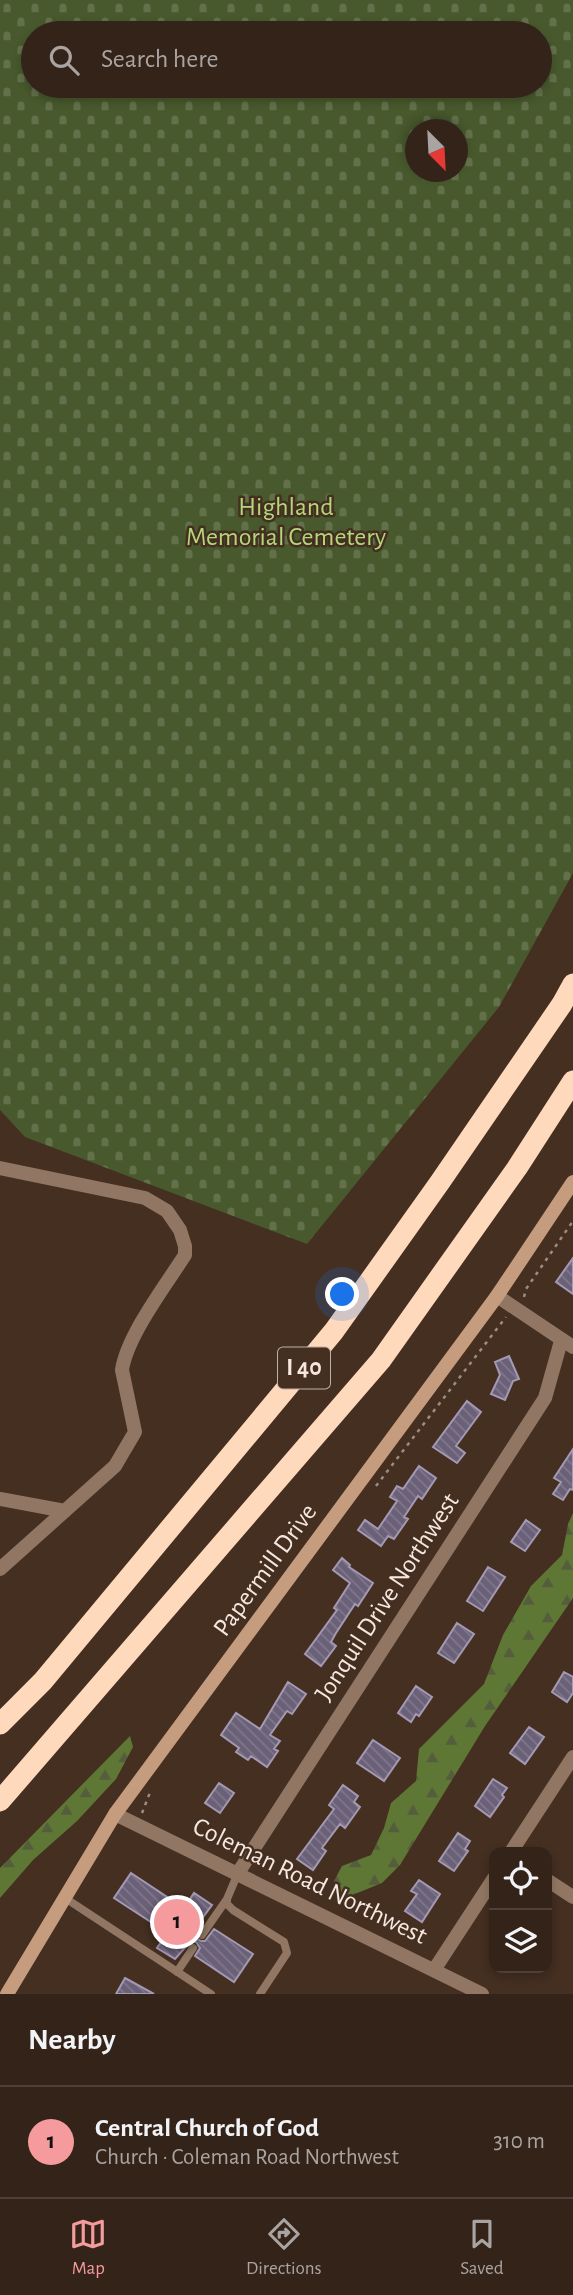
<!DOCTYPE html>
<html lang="en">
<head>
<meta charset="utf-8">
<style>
	:root { --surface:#332319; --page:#3e2f26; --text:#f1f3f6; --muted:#a9a4a2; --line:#4e4038; --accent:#f59b9e }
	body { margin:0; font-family:"Alegreya Sans",sans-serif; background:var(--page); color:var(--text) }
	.controls { position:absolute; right:21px; bottom:21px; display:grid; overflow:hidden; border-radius:14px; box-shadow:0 4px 10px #0003 }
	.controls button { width:63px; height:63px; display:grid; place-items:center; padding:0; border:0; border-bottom:2px solid var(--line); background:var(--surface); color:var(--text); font:35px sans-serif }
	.compass { position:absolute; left:405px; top:119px; width:63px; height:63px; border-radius:50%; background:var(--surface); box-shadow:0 4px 10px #0003; rotate:156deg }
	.you { position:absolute; left:343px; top:1295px; width:24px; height:24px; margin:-18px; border:5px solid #fff; border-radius:50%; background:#1a73e8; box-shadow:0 0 0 10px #1a73e833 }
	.badge { display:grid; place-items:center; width:46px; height:46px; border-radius:50%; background:var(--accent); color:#111; font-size:23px; font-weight:700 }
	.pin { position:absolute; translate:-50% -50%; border:4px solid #fff; box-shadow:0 2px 7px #0006 }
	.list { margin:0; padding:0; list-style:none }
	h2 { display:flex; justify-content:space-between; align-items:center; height:91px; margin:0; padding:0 28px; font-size:30px }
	h2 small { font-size:23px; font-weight:400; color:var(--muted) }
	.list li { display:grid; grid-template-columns:46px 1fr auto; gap:21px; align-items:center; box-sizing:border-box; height:112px; padding:0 28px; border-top:2px solid var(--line) }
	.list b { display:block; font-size:26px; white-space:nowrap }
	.list p { margin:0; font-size:23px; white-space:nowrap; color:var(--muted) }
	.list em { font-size:23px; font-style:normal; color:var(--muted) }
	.icon { flex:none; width:38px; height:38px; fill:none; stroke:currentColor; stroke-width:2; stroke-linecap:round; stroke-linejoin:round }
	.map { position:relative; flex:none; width:573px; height:1994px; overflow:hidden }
	.search { position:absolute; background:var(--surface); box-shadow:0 4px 10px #0003; left:21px; right:21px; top:21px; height:77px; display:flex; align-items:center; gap:18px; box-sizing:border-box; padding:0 24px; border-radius:38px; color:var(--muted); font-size:26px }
	.sheet { height:203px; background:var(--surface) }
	nav { display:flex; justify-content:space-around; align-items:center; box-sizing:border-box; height:98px; border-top:2px solid var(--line); background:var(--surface); font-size:19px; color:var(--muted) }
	nav a { display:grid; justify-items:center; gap:4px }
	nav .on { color:var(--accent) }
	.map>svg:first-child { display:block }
	.forest { fill:url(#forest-firs) }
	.cemetery { fill:url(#cemetery-stones); fill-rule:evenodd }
	.building { fill:url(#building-back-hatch); stroke:#a399b3; stroke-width:2 }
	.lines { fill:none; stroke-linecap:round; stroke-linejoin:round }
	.path { stroke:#9e8c81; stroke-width:2.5; stroke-dasharray:3.5 5; stroke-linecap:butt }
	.service { stroke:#917763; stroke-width:8 }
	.minor { stroke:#917763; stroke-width:14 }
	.tertiary { stroke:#917763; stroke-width:14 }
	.secondary { stroke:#c59c7d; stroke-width:14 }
	.motorway { stroke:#ffd9bc; stroke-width:21 }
	.labels { text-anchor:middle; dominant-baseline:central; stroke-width:5; stroke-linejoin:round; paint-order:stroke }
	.shield { fill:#442f21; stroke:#c1b0a6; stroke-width:2 }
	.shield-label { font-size:24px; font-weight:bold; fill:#f6e7df }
	.park-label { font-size:26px; fill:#b3d77a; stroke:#442f21 }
	.street-label { font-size:26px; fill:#f6e7df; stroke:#442f21 }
</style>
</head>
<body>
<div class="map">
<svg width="573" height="1994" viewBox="0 0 573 1994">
	<defs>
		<pattern id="forest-firs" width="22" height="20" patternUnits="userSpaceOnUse" patternTransform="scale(1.75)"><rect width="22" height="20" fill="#5f7735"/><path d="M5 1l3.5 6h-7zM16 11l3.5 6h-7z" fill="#545e3c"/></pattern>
		<pattern id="cemetery-stones" width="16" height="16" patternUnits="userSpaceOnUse" patternTransform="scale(1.75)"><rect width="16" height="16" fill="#48592d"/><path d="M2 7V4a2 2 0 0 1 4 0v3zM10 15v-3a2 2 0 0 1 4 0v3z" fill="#63714b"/></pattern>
		<pattern id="building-back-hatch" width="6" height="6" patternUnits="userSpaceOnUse" patternTransform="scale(1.75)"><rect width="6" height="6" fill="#6a6078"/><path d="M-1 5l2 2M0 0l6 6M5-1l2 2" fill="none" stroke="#80778b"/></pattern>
	</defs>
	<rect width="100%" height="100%" fill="#442f21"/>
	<path class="forest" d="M573 1513V1598L485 1726 400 1865 382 1883 345 1898 340 1895 334 1881 342 1866 371 1855 384 1828 391 1803 416 1781 419 1749 484 1684 503 1635 531 1586 562 1555 568 1524Z
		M130 1736 133 1747 116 1779 77 1821 33 1860 0 1898V1868Z"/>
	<path class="cemetery" d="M0 0H573V873L499 1007 307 1244 25 1137 0 1110ZM33 33H540V86H33ZM416 130H458V172H416Z"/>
	<path class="building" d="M573 1258V1294L556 1282Z
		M509 1356 519 1379 513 1381 505 1400 491 1394 500 1375 495 1362Z
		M467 1401 481 1412 456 1446 465 1453 457 1463 433 1447Z
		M573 1449V1490L570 1489 563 1500 553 1494 561 1482 554 1478Z
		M419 1466 436 1478 422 1499 418 1496 404 1517 408 1519 394 1539 388 1536 381 1546 358 1530 365 1520 378 1529 397 1501 390 1497 397 1486 403 1489Z
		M526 1520 540 1530 525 1551 511 1542Z
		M342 1558 350 1565 349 1567 373 1583 358 1606 355 1604 336 1633 331 1642 336 1646 321 1666 305 1654 337 1610 334 1608 350 1583 333 1570Z
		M488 1567 505 1577 483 1611 467 1601Z
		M457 1623 474 1634 454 1663 438 1653Z
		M564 1672 573 1677V1693L567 1702 552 1692Z
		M288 1682 306 1694 292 1714 287 1711 270 1735 280 1741 274 1749 278 1751 267 1767 251 1756 248 1760 236 1752 239 1748 221 1735 236 1713 260 1729Z
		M416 1686 432 1697 419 1716 416 1714 411 1722 398 1713Z
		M529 1727 544 1737 525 1764 510 1753Z
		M373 1740 400 1758 384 1781 357 1763Z
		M493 1779 507 1788 502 1795 504 1797 490 1817 475 1806Z
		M219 1783 234 1793 220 1813 205 1803Z
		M343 1785 358 1796 354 1802 360 1807 345 1828 340 1824 322 1848 326 1851 313 1870 297 1859 334 1809 329 1805Z
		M458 1833 470 1841 465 1849 468 1851 454 1871 439 1861Z
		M131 1873 184 1908 194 1893 212 1905 201 1920 203 1922 196 1932V1938L201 1941H205L214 1929 253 1954 234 1982 195 1956 200 1948 196 1942H190L175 1959 157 1948 163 1939 156 1935 160 1928 114 1898Z
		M419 1880 440 1894 422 1922 405 1911 417 1894 411 1891Z
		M125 1978 154 1994H116Z"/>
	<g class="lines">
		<path class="path" d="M524 1297 526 1289 573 1221
			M376 1486 506 1317
			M142 1813 151 1790"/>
		<path class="service" d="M238 1873 227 1899V1904L233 1910 284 1942 287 1953 260 1994
			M65 1898 211 1994
			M202 1935 227 1899
			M177 1972 193 1948"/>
		<path class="minor" d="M0 1168 145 1198 167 1211 180 1230 185 1246V1255C165 1286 127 1336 122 1370L135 1432 115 1466 0 1569
			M497 1296 573 1347
			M0 1499 65 1511
			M511 1852 573 1757
			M238 1873 545 1398 561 1341
			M547 1880 573 1897
			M434 1970 494 1878"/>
		<path class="tertiary" d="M115 1814 482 1994"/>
		<path class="secondary" d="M7 1994 115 1814 497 1296 573 1182"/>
		<path class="motorway" d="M0 1724 43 1681 334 1331 440 1182 562 1004 573 984
			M0 1801 381 1360 517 1168 573 1081"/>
	</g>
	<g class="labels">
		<rect class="shield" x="278" y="1347.5" width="52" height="41" rx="5"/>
		<g class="shield-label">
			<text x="304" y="1368">I 40</text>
		</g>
		<g class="park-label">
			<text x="286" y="507">Highland<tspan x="286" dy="30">Memorial Cemetery</tspan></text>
		</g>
		<g class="street-label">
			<text transform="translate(265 1570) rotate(-54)">Papermill Drive</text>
			<text transform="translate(387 1597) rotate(-57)">Jonquil Drive Northwest</text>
			<text transform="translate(310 1881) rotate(26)">Coleman Road Northwest</text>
		</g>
	</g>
</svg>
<div class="controls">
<button><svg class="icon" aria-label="locate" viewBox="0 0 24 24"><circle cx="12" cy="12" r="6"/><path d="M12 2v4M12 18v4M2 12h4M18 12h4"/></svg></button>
<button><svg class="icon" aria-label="layers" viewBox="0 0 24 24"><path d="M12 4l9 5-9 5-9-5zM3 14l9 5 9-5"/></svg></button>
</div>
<svg class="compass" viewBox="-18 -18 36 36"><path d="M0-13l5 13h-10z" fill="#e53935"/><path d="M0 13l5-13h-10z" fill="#a9a4a2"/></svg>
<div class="you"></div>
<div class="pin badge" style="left:177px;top:1922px">1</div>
<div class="search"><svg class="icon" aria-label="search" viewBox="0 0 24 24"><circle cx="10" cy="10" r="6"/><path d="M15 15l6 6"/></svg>Search here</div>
</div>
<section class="sheet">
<h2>Nearby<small></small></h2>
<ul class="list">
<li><span class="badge">1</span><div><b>Central Church of God</b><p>Church · Coleman Road Northwest</p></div><em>310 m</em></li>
</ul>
</section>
<nav>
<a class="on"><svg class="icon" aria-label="map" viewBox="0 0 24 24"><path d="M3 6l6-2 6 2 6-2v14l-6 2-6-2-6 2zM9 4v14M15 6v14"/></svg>Map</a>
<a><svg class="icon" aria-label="directions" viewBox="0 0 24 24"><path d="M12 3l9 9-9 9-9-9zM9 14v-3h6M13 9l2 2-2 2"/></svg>Directions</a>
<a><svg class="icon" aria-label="saved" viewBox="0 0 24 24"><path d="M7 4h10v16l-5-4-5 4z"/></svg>Saved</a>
</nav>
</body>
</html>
